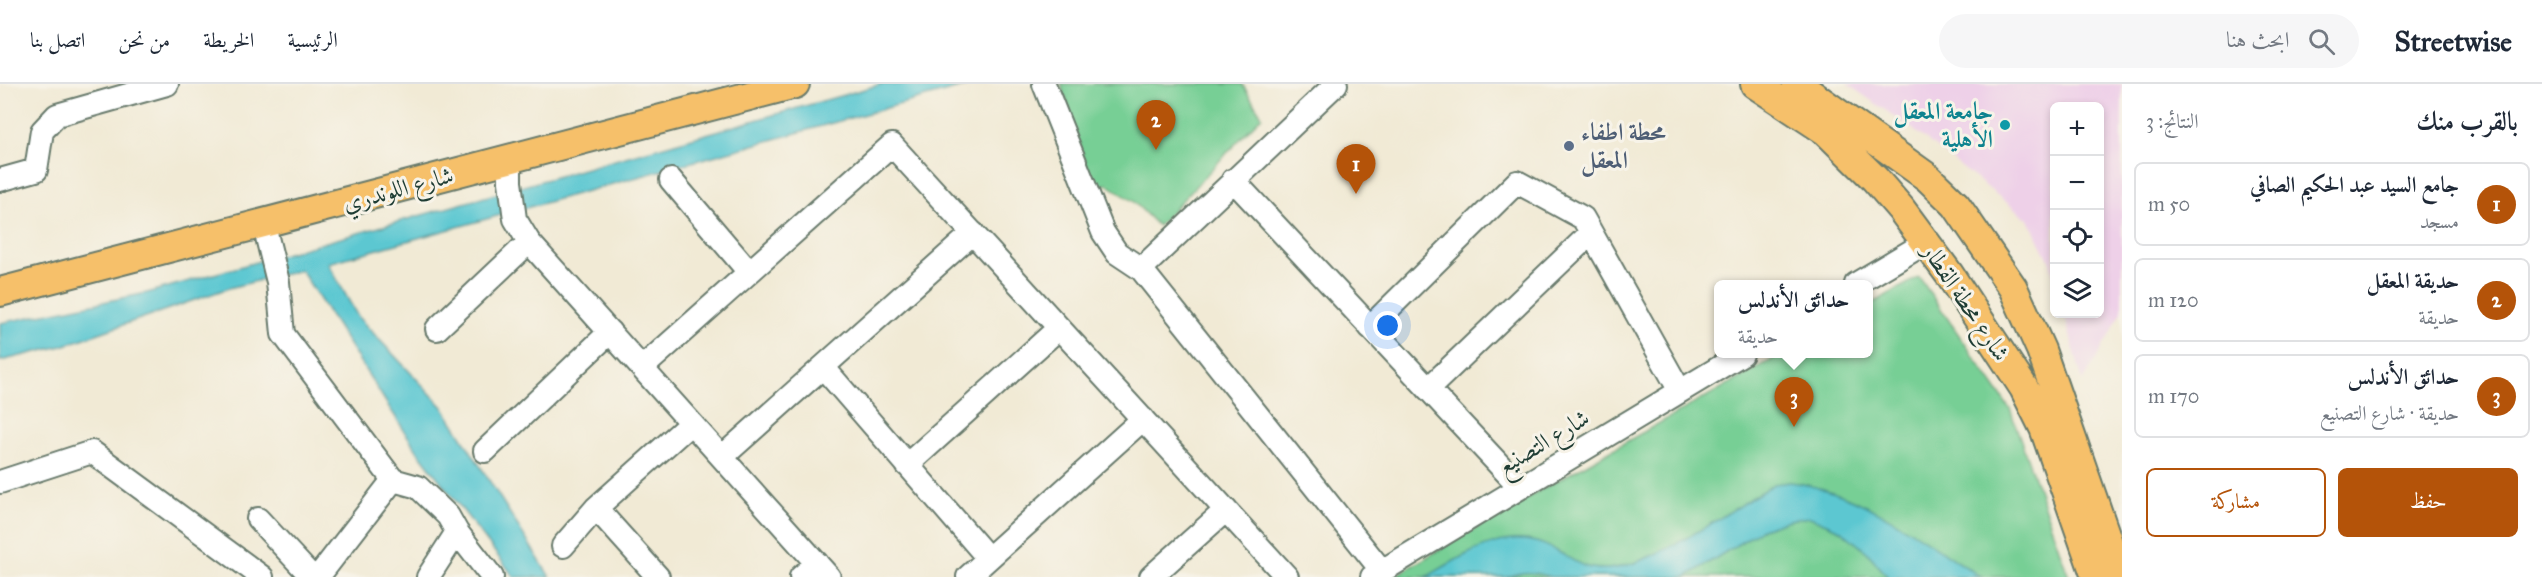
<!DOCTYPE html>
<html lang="ar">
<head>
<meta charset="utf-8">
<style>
	:root { --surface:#fff; --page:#f6f6f7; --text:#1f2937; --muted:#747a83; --line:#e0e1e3; --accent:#b45309 }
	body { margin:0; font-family:"IM FELL Great Primer",Amiri,serif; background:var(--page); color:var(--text); direction:rtl }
	.controls { position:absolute; right:18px; top:18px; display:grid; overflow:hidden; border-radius:9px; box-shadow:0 3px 9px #0003 }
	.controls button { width:54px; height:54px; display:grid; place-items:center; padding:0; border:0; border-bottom:2px solid var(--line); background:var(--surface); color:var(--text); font:30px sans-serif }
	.you { position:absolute; left:1388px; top:242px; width:21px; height:21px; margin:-15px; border:4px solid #fff; border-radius:50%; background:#1a73e8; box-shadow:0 0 0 9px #1a73e833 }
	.badge { display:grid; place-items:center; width:39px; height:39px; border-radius:50%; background:var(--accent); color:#fff; font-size:20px; font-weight:700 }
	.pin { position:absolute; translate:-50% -50px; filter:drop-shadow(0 2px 3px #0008) }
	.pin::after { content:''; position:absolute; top:32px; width:21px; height:18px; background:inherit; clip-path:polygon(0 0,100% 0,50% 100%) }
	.popup { position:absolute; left:1714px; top:196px; width:159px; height:78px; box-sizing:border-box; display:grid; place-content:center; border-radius:9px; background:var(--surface); filter:drop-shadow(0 2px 4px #0005); font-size:20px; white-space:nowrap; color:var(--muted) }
	.popup b { font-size:22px; color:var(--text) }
	.popup::after { content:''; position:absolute; left:50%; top:100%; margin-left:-12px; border:12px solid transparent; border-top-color:var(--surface) }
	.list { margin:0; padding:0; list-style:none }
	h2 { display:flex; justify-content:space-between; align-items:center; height:78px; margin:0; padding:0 24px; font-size:26px }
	h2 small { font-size:20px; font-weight:400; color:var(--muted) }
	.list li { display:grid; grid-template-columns:39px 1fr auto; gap:18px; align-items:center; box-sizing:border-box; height:84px; margin:0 12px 12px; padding:0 12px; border:2px solid var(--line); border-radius:9px }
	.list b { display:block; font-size:22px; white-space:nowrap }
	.list p { margin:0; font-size:20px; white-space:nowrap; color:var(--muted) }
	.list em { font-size:20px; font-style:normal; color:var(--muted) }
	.actions { display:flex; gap:12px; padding:18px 24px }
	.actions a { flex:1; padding:14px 0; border:2px solid var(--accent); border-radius:9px; text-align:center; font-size:21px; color:var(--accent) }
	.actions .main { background:var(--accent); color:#fff }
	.icon { flex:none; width:33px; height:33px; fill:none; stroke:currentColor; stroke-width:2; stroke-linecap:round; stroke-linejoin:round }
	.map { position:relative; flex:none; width:2122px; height:493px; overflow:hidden; direction:ltr }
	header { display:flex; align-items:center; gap:36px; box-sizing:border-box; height:84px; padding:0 30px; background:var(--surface); border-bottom:2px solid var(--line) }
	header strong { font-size:28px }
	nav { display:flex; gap:33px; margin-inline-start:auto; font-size:21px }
	.search { width:420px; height:54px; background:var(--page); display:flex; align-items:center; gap:15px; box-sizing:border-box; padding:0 21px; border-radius:33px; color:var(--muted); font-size:22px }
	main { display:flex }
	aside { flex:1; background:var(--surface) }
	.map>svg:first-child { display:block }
	.built { fill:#eed0e8 }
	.green { fill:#77cf95; stroke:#4b8664; stroke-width:1.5 }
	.water { fill:#5bc7d1; stroke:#3d8282; stroke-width:1.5 }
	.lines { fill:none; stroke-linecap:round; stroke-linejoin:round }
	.minor-casing { stroke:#687a6c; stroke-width:26 }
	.major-casing { stroke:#687a6c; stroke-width:32 }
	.minor { stroke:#fff; stroke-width:22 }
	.major { stroke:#f6c06b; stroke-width:28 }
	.culture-dot { fill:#0f9aa8; stroke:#f7f3e8; stroke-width:2 }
	.service-dot { fill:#5c6f8a; stroke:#f7f3e8; stroke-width:2 }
	.labels { text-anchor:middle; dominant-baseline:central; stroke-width:6; stroke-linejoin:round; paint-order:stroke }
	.culture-label { font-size:24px; font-weight:bold; fill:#0d838f; stroke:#f7f3e8; text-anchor:end }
	.service-label { font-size:24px; font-weight:bold; fill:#4e5e75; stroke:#f7f3e8; text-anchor:start }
	.street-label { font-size:24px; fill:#1f3d34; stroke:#f7f3e8 }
</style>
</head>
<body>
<header>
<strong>Streetwise</strong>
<div class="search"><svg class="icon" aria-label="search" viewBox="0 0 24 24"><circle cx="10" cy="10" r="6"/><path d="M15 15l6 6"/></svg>ابحث هنا</div>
<nav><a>الرئيسية</a><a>الخريطة</a><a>من نحن</a><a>اتصل بنا</a></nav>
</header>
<main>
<aside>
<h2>بالقرب منك<small>النتائج: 3</small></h2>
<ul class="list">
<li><span class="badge">1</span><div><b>جامع السيد عبد الحكيم الصافي</b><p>مسجد</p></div><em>50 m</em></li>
<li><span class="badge">2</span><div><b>حديقة المعقل</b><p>حديقة</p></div><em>120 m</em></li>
<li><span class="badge">3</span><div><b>حدائق الأندلس</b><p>حديقة · شارع التصنيع</p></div><em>170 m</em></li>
</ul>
<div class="actions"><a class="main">حفظ</a><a>مشاركة</a></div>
</aside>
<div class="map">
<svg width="2122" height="493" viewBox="0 0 2122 493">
	<rect width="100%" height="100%" fill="#f7f3e8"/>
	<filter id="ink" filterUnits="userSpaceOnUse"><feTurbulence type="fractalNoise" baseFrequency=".0167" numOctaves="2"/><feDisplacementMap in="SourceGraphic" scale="12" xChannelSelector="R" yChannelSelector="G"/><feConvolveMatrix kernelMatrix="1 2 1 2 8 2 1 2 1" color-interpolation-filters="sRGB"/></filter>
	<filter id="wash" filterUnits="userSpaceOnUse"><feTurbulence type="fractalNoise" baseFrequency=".008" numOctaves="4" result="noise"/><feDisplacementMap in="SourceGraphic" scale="24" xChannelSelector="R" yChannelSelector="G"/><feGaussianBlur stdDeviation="1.35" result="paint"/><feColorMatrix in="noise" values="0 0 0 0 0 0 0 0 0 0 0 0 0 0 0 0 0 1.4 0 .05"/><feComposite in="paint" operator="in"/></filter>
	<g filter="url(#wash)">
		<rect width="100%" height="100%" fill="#f1ead5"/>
		<path class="built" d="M1847 0H2122V228L2083 298 2064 230H2100V22H2054V195L2050 178 2029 136 1910 43Z"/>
		<path class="green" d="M1061 0H1242L1262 32 1158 142 1134 118 1107 100 1093 105Z
			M1919 193 2010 325 2069 493H1393L1544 404 1782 270H1869V221Z"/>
		<path class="water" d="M882 0H973L328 179 358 233 443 323 550 493H514L418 368 301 186 229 204 62 262 0 277V239L147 209Z
			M1790 398C1861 407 1923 455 1981 493H1888L1867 468 1840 446 1810 433 1789 436 1762 445 1686 493H1552C1535 488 1523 487 1507 493H1426C1465 471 1509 440 1553 465 1574 476 1582 486 1607 485 1651 483 1734 424 1774 400Z"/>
	</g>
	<g filter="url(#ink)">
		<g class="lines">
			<g class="minor-casing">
				<path id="minor" d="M1044 0 1103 148 1117 169 1141 185 1382 487
					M510 75V98L515 135 529 158 829 493
					M0 96 36 86 42 47 57 31 167 0
					M671 96 749 188
					M1233 96 1520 403
					M264 141 278 198 283 250 393 396 418 403 448 432 457 448 492 493
					M1141 185 1336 0
					M1856 200 1925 159
					M1370 243 1517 98 1583 134 1680 307
					M437 245 529 158
					M823 283 988 474
					M642 284 892 61 1287 493
					M1428 305 1591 149
					M485 367 610 248
					M722 373 973 149
					M907 381 1059 244
					M0 398 92 368 262 493
					M596 424 658 493
					M258 435 312 493
					M563 462 596 424 691 339
					M318 493 393 396
					M428 493 457 448
					M801 493 817 479
					M968 493 1143 335
					M1151 493 1226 426
					M1372 493 1742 270"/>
			</g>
			<g class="major-casing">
				<path id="major" d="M1755 0 1826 47 1875 95 1901 125 1949 190 2024 304 2044 344 2096 493
					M1797 0 1927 93 1956 121 2013 204 2041 266 2120 493
					M0 208 795 0"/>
			</g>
			<use href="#minor" class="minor"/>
			<use href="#major" class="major"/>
		</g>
	</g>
	<circle class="culture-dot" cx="2005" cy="41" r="6"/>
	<circle class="service-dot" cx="1569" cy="62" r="6"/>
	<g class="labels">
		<g class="culture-label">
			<text x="1993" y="27">جامعة المعقل<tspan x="1993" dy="28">الأهلية</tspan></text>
		</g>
		<g class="service-label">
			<text x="1581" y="48">محطة اطفاء<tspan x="1581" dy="28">المعقل</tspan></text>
		</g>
		<g class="street-label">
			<text transform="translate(398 105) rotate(-15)">شارع اللوندري</text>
			<text transform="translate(1966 218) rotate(56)">شارع محطة القطار</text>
			<text transform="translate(1543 358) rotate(-31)">شارع التصنيع</text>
		</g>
	</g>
</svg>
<div class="controls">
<button>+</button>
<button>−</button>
<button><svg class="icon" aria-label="locate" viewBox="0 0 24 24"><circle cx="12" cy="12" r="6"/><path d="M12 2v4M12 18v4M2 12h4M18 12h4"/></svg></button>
<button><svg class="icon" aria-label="layers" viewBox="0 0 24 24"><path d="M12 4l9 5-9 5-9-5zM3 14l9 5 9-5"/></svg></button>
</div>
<div class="you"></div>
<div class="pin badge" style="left:1356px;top:110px">1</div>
<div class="pin badge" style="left:1156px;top:66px">2</div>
<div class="pin badge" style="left:1794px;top:343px">3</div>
<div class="popup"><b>حدائق الأندلس</b>حديقة</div>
</div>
</main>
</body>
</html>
